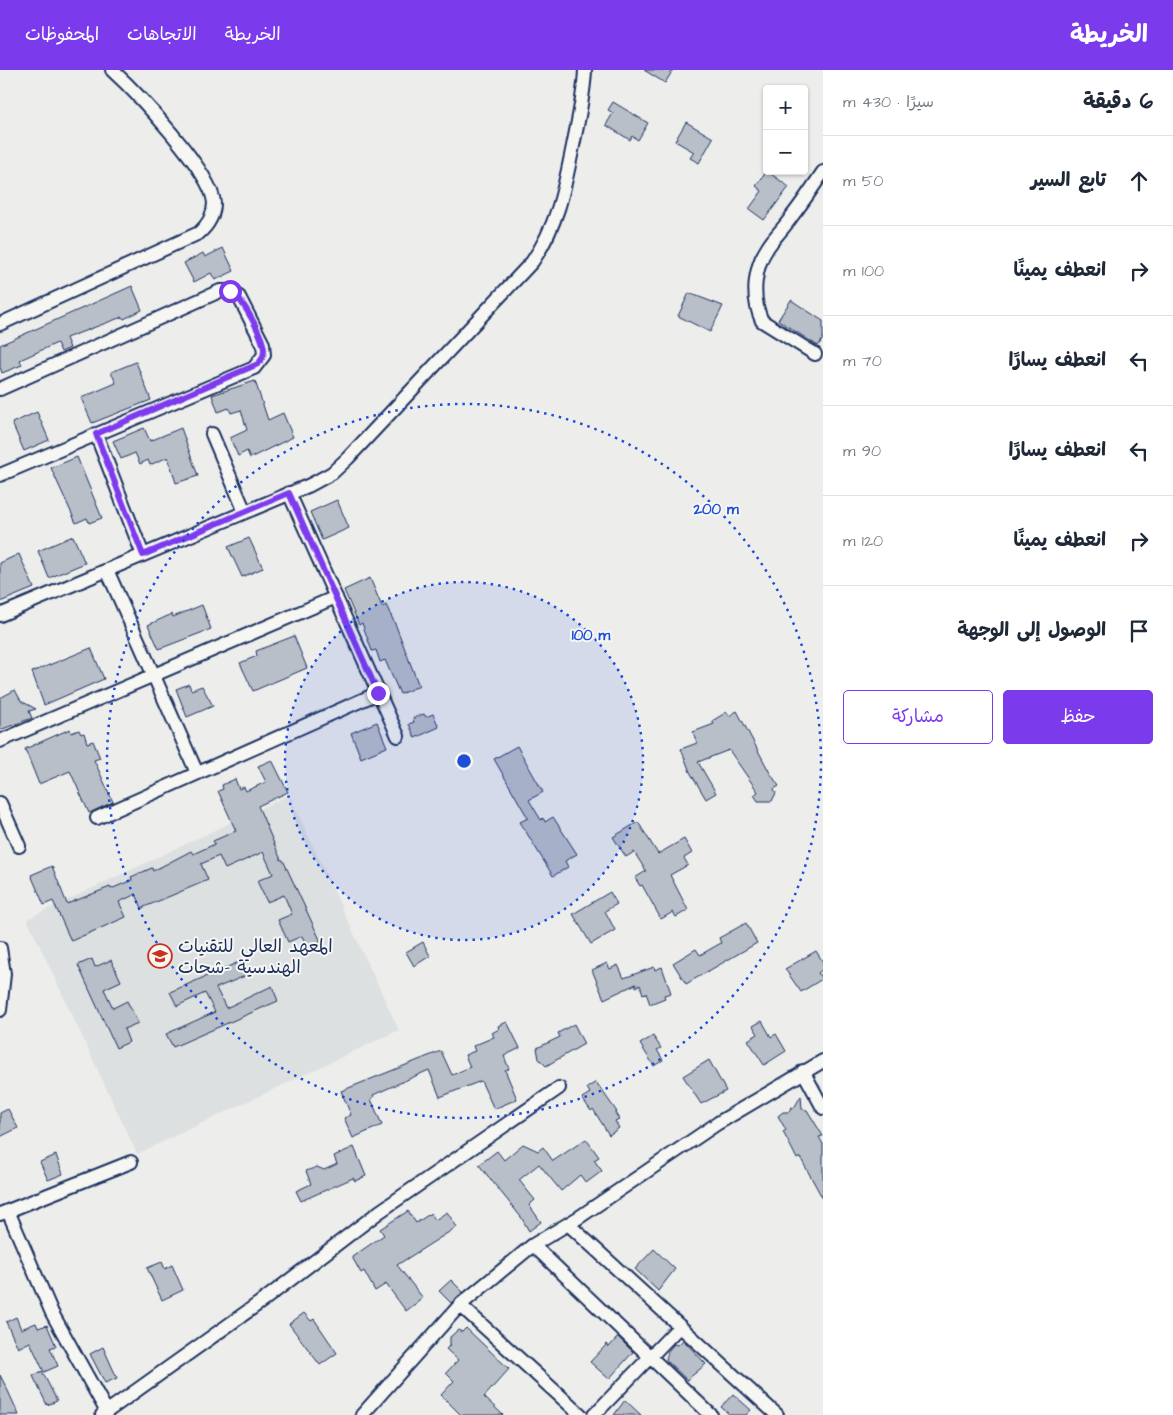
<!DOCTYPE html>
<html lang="ar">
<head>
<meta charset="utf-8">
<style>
	:root { --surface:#fff; --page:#f2f2f3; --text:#1f2937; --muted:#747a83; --line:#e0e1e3; --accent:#7c3aed }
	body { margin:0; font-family:"Architects Daughter","Playpen Sans Arabic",sans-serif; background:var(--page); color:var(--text); direction:rtl }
	.controls { position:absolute; right:15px; top:15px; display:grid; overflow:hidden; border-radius:5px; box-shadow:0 1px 4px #0004 }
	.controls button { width:45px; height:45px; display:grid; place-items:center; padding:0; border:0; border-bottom:1px solid var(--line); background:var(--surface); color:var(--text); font:25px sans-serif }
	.stop { position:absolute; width:15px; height:15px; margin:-11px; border:4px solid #7c3aed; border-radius:50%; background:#fff }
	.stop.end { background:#7c3aed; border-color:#fff; box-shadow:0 1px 5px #0008 }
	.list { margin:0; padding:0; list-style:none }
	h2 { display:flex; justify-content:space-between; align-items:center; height:65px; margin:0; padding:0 20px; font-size:21px }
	h2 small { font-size:16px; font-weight:400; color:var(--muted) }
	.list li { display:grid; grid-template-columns:32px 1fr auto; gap:15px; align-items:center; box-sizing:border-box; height:90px; padding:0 20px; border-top:1px solid var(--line) }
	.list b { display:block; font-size:19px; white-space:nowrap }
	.list em { font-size:16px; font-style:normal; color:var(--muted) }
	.actions { display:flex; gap:10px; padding:15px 20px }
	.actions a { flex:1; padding:11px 0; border:1px solid var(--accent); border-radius:5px; text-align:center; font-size:18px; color:var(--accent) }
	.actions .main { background:var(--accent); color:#fff }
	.icon { flex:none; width:28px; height:28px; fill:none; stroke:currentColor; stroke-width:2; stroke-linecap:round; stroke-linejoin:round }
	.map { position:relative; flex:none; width:823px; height:1345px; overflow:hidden; direction:ltr }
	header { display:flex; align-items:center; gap:30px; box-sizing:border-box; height:70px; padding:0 25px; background:var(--accent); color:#fff }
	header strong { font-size:24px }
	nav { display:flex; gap:28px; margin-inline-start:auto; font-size:18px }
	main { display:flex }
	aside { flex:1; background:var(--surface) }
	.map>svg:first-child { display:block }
	.built { fill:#dde0e1 }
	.building { fill:#b9bfc8; stroke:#1b2f5e }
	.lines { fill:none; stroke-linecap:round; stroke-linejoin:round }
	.minor-casing { stroke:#1b2f5e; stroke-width:16 }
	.minor { stroke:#f6f6f2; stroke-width:12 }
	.route { stroke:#7c3aed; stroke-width:6 }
	.ring { fill:none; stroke:#1d4ed8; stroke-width:2.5; stroke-dasharray:2.5 5 }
	.labels { text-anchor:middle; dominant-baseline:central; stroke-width:4; stroke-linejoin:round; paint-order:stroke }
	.poi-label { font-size:18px; fill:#1b2f5e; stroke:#f6f6f2; text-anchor:start }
	.centre { fill:#1d4ed8; stroke:#f6f6f2; stroke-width:2.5 }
	.ring-label { font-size:15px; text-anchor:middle; font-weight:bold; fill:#1d4ed8; stroke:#f6f6f2; stroke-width:4; stroke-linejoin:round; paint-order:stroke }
</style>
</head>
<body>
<header>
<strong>الخريطة</strong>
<nav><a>الخريطة</a><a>الاتجاهات</a><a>المحفوظات</a></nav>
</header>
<main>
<aside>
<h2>6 دقيقة<small>سيرًا · 430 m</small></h2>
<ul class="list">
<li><svg class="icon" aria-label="ahead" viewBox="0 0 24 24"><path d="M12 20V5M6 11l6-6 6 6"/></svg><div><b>تابع السير</b></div><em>50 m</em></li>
<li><svg class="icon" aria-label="right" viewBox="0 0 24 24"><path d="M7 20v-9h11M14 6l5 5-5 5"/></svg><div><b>انعطف يمينًا</b></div><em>100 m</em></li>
<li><svg class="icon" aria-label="left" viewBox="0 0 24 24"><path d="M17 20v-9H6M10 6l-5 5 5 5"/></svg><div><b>انعطف يسارًا</b></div><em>70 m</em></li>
<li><svg class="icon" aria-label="left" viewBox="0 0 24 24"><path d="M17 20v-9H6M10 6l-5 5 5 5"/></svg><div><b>انعطف يسارًا</b></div><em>90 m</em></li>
<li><svg class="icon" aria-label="right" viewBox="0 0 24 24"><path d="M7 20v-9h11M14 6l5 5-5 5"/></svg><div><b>انعطف يمينًا</b></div><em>120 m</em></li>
<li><svg class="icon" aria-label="arrive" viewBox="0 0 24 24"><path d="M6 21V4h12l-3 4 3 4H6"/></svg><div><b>الوصول إلى الوجهة</b></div></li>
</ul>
<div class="actions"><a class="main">حفظ</a><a>مشاركة</a></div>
</aside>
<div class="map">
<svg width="823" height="1345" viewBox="0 0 823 1345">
	<rect width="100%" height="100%" fill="#edeeec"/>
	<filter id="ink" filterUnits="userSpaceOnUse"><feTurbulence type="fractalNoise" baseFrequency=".02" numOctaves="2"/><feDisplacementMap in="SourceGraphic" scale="10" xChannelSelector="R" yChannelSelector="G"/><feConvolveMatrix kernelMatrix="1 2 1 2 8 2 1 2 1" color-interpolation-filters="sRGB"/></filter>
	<g filter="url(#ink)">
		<path class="built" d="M289 725 399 960 137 1084 27 849Z"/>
		<path class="building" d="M644 0H673L665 13Z
			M613 32 648 53 638 70 632 66 630 70 606 55 613 43 608 40Z
			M686 52 713 68 699 93 690 88 694 82 675 71Z
			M767 101 789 117 764 150 749 139 762 121 756 116Z
			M223 178 234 201 215 210 211 203 194 212 184 193 203 183 205 187Z
			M132 216 142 240 124 249 122 247 66 268 70 278 61 282 57 273 20 290 22 295 2 303 0 297V275Z
			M689 223 723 236 710 262 678 246Z
			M791 230 823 251V269L818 276 778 250Z
			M136 292 151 330 92 353 81 328 116 313 111 302Z
			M255 311 268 350 283 343 293 367 250 388 247 381 238 386 230 368 247 360 241 340 231 343 229 338 218 342 212 325Z
			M37 342 49 370 24 381 12 353Z
			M144 358 150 371 181 358 198 406 176 413 168 387 150 395 148 390 140 394 135 383 121 389 113 371Z
			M77 387 102 448 89 453 87 448 76 453 51 398Z
			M337 430 349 458 322 470 310 442Z
			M73 466 85 493 49 508 38 481Z
			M249 468 263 498 242 507 228 477Z
			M19 484 34 518 0 532V493Z
			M370 508 382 537 386 535 396 556 419 616 400 624 385 590 380 592 376 580 372 581 362 553 359 555 344 520Z
			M202 535 211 559 159 579 148 555 172 544 173 547Z
			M294 566 307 598 253 621 240 593 257 586 256 581Z
			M91 578 104 609 44 635 32 602Z
			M189 614 191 620 202 616 213 636 187 647 176 619Z
			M15 620 21 631 36 639 29 641 32 648 0 660V628Z
			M737 641 770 703 779 716 774 719 776 723 772 731H758L754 725 758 722 729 680 698 692 716 723 706 729 690 702 681 679 697 673 693 662 714 654 712 651 727 642 729 646Z
			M424 644 426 647 433 644 439 657 415 668 409 654 414 652 413 648Z
			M377 652 387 677 361 688 351 663Z
			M70 659 71 663 79 660 81 664 84 663 87 673 93 671 100 688 94 690 113 732 89 743 70 701 39 714 25 679Z
			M517 676 543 722 529 730 541 750 543 748 545 752 553 747 577 784 565 791 568 797 553 806 520 752 528 748 494 689Z
			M272 690 288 722 258 736 281 790H283L321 872 308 878 302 866 288 872 278 850 292 844 284 825 267 832 257 811 273 804 263 782 225 799 219 786 201 794 208 810 142 838 136 824 119 832 126 847 71 871 53 831 44 835 31 805 52 796 67 834 110 817 111 819 132 810 131 807 152 798 153 801 191 781 193 784 215 774 213 771 236 761 218 721 223 719 222 715 235 709 239 719 244 717 246 721 266 712 258 696Z
			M638 752 658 784 684 769 692 783 684 788 688 795 670 805 688 840 676 847 673 842 661 849 642 815 640 816 635 808 646 801 634 782 626 787 613 767Z
			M610 822 617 834 605 841 615 860 591 874 573 844Z
			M746 853 757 873 686 914 673 893 696 879 700 885 721 873 719 868Z
			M423 872 430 886 414 896 406 882Z
			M816 881 823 892V899L818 903 822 909 801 922 785 899Z
			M92 889 95 897 111 890 121 911 104 919 113 938 127 931 138 953 124 959 129 972 116 978 78 895Z
			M239 892 245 906 216 918 226 938 272 916 278 931 173 977 166 964 215 942 205 923 177 936 170 922Z
			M607 893 610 899 618 895 624 908 654 897 655 900 662 897 671 923 664 925 665 928 650 934 646 923 643 924 640 915 636 917V914L604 929 592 900Z
			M762 951 771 967 776 964 786 981 764 995 748 970 758 964 753 956Z
			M507 952 520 978 504 986 509 999 505 1000 517 1029 494 1039 481 1011 440 1027 429 1000 373 1025 374 1027 371 1029 382 1055 353 1068 344 1048 351 1045 341 1021 441 981 452 1005 470 997 465 985 475 981 473 976 494 967 492 963 499 959 498 956Z
			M574 954 584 974 546 996 539 989 537 978 560 967 558 963Z
			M653 966 661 978 657 980 663 990 654 996 640 974Z
			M709 990 726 1021 701 1034 683 1006Z
			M596 1012 617 1042 615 1043 619 1049 615 1051 619 1058 609 1065 593 1039 591 1041 582 1028 590 1023 587 1018Z
			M801 1026 802 1039 807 1040 823 1066 819 1067 823 1074V1129L800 1087 797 1089 791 1077 783 1062 786 1060 778 1046 783 1042H789L791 1037 794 1038Z
			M8 1039 18 1058 0 1067V1043Z
			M586 1069 599 1087 594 1090 602 1101 586 1113 580 1105 561 1121 539 1094 519 1110 535 1130 529 1135 541 1152 529 1161 521 1147 479 1095 497 1081 504 1090 523 1074 538 1081 543 1077 553 1091Z
			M354 1077 366 1106 355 1111 353 1108 301 1131 296 1121 311 1114 306 1101 317 1097 324 1100 337 1094 334 1086Z
			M56 1085 63 1104 48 1110 40 1092Z
			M408 1141 416 1153 431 1143 435 1150 447 1142 457 1157 397 1195 423 1228 406 1241 386 1214 375 1221 364 1201 361 1203 352 1187 384 1165 380 1159Z
			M654 1179 675 1199 658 1221 635 1199Z
			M162 1192 165 1199 172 1195 183 1220 162 1230 147 1198Z
			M451 1210 463 1222 451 1233 439 1221Z
			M304 1243 311 1251 314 1249 337 1283 320 1295 289 1254Z
			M16 1247 21 1259 36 1253 38 1258 47 1255 56 1276 50 1278 58 1296 44 1302 30 1272 18 1278 6 1252Z
			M466 1258 509 1299 484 1327 503 1345H461L441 1325 454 1311 446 1303 458 1290 446 1279 450 1275V1267L458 1260 462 1262Z
			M618 1267 633 1282 609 1309 590 1292 607 1274 609 1277Z
			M683 1270 706 1294 687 1310 666 1290 668 1281 674 1274 678 1275Z
			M103 1277 117 1308 105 1313 90 1284Z
			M42 1301 57 1331 47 1335 33 1306Z
			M0 1305 8 1321 19 1345H0Z
			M733 1324 751 1340 746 1345H730L721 1337Z
			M625 1330 641 1345H614Z"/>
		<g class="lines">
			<g class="minor-casing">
				<path id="minor" d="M0 254 199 163C208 155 214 145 214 133 212 102 136 22 112 0
					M815 284 762 251C751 228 754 197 768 177 775 166 785 157 792 146 803 132 813 117 823 102
					M0 319 220 221H230L239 227 263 274 264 285 254 298 0 405
					M96 364 143 485
					M212 364 245 442
					M289 423 398 666
					M107 500 197 703
					M0 545 310 415 332 403 348 388 532 192C558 154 564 120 573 76 578 51 584 26 585 0
					M0 671 336 527
					M0 733 19 776
					M97 748 378 623
					M0 878 4 904 0 940
					M803 1001 823 1038
					M8 1141 52 1243 107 1342
					M0 1144 131 1092
					M568 1154 777 1345
					M533 1175 711 1345
					M460 1235 581 1345
					M102 1345 265 1229 379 1142 559 1018
					M362 1345 460 1235 533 1175 578 1148 718 1053 823 991
					M594 1345 680 1256"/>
			</g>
			<use href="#minor" class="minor"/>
		</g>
	</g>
	<g class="lines" filter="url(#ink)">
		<path class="route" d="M230 221C242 227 263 266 264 280 264 285 262 290 258 294L96 364 143 485 289 423 378 623"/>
	</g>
	<circle cx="464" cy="691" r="179" fill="#1d4ed8" fill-opacity=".12"/>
	<g class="ring">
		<circle cx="464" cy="691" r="179"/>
		<circle cx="464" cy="691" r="357"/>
	</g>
	<defs>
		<g id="university-ring" transform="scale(1.25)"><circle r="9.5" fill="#f6f6f2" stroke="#c8321e" stroke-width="1.5"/><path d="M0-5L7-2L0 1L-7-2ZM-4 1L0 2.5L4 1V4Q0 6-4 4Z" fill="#c8321e"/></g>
	</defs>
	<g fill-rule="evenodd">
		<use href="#university-ring" x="160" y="886"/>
	</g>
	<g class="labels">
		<g class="poi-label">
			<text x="178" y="876">المعهد العالي للتقنيات<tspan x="178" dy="21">الهندسية -شحات</tspan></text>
		</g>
	</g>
	<circle cx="464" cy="691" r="8" class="centre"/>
	<g class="ring-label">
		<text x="716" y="444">200 m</text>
		<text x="591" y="570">100 m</text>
	</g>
</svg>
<div class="controls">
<button>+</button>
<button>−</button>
</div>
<div class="stop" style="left:230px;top:221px"></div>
<div class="stop end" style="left:378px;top:623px"></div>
</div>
</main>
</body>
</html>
